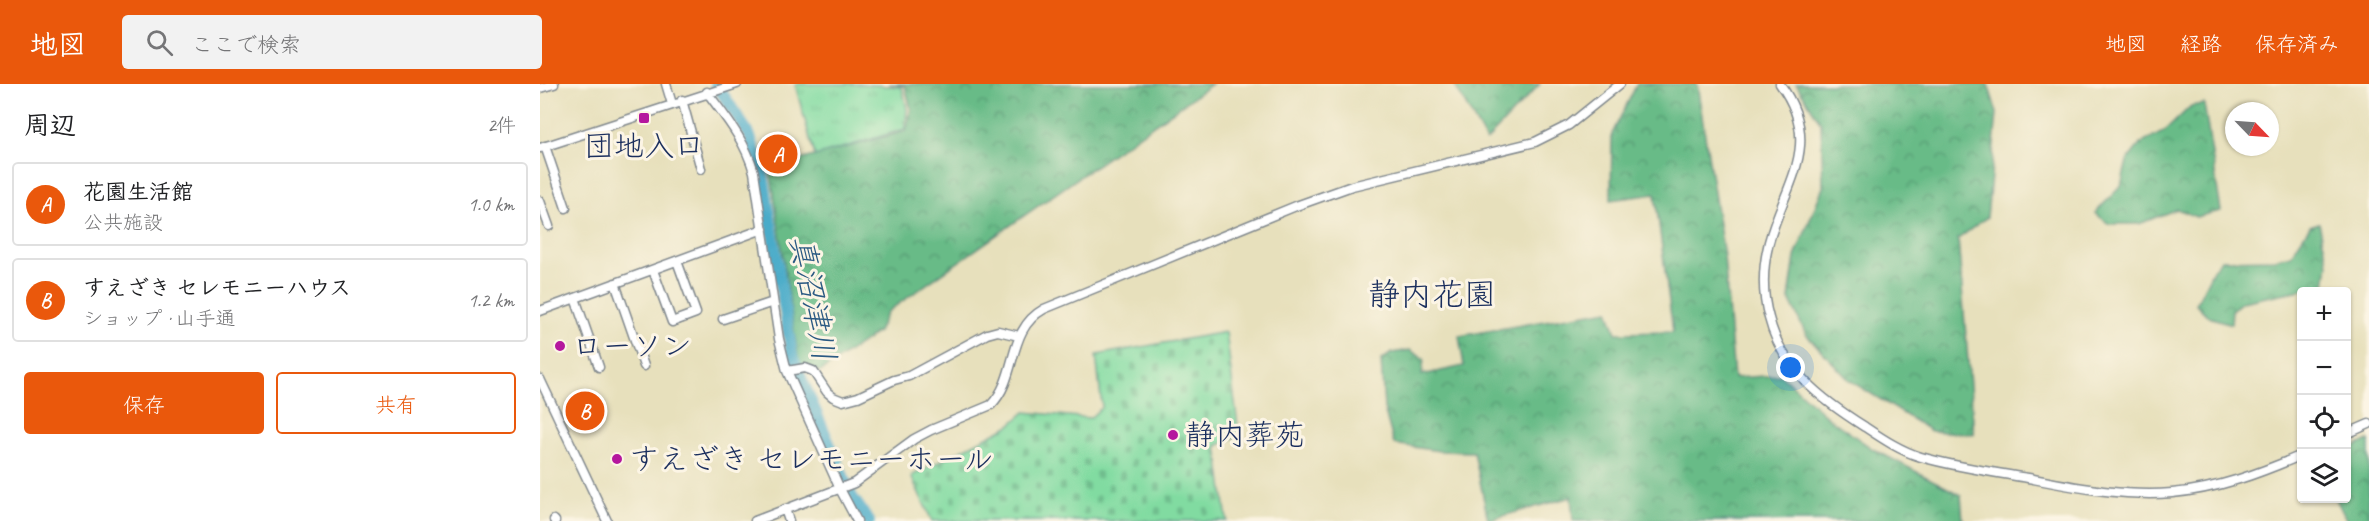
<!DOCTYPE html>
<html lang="ja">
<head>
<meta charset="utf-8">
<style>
	:root { --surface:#fff; --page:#f2f2f2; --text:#202124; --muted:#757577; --line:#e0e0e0; --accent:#ea580c }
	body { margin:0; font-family:Caveat,"Klee One",sans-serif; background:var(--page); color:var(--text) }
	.controls { position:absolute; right:18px; bottom:18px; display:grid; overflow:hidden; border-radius:6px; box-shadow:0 2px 4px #0004 }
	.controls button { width:54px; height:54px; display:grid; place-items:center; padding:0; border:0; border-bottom:2px solid var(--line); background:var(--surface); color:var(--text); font:30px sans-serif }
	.compass { position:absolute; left:1685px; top:18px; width:54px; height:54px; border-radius:50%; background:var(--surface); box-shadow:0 2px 4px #0004; rotate:115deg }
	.you { position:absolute; left:1251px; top:284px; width:21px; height:21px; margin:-15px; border:4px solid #fff; border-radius:50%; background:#1a73e8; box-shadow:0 0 0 9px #1a73e833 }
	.badge { display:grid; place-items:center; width:39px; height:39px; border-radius:50%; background:var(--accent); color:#fff; font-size:20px; font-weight:700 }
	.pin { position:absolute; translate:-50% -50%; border:3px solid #fff; box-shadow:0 2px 6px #0006 }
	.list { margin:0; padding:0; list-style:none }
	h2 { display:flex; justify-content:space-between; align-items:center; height:78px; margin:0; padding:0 24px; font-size:26px }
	h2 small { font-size:20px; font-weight:400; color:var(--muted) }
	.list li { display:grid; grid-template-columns:39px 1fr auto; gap:18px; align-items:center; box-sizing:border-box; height:84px; margin:0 12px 12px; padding:0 12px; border:2px solid var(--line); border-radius:6px }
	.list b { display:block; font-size:22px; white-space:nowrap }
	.list p { margin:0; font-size:20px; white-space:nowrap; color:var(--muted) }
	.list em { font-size:20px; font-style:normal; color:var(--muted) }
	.actions { display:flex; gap:12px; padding:18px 24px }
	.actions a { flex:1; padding:14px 0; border:2px solid var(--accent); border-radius:6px; text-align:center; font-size:21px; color:var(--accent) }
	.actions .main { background:var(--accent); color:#fff }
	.icon { flex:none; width:33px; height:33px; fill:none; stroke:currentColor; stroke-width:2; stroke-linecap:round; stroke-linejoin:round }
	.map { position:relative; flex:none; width:1829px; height:437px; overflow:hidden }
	header { display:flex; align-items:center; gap:36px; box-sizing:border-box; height:84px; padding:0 30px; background:var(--accent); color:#fff }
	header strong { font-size:28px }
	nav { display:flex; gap:33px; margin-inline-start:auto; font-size:21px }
	.search { width:420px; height:54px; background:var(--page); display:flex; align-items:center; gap:15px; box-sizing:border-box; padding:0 21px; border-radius:6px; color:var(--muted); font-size:22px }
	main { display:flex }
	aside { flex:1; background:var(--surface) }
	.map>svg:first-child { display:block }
	.forest { fill:url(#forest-crowns); stroke:#427572; stroke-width:1.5 }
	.cemetery { fill:url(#cemetery-stones); stroke:#4e8580; stroke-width:1.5 }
	.park { fill:url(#park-tufts); stroke:#4e8580; stroke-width:1.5 }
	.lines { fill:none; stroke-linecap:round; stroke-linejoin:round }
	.river { stroke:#4aabc9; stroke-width:12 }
	.minor-casing { stroke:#81888d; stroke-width:11 }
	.minor { stroke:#fff; stroke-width:8 }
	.poi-dot { fill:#b5179e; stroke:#fcf5e5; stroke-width:2 }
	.labels { text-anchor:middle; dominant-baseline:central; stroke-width:6; stroke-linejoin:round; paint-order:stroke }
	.poi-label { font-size:30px; fill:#1b2f5e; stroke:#fcf5e5; text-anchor:start }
	.neighbourhood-label { font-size:32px; fill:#1b2f5e; stroke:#fcf5e5 }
	.water-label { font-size:32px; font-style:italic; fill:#2b5a83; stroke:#fcf5e5 }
</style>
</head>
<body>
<header>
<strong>地図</strong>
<div class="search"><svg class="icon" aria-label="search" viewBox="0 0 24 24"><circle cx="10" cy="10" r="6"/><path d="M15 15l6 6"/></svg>ここで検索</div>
<nav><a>地図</a><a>経路</a><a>保存済み</a></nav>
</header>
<main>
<aside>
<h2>周辺<small>2件</small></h2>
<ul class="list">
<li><span class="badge">A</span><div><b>花園生活館</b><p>公共施設</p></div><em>1.0 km</em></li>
<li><span class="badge">B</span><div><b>すえざき セレモニーハウス</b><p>ショップ · 山手通</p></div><em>1.2 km</em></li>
</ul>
<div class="actions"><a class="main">保存</a><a>共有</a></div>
</aside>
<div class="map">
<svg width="1829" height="437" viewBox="0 0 1829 437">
	<defs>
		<pattern id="forest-crowns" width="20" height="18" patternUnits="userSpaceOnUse" patternTransform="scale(1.5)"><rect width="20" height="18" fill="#68bb87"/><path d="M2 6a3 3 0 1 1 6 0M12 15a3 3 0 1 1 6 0" fill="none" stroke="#559872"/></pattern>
		<pattern id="cemetery-stones" width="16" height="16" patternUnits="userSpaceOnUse" patternTransform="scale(1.5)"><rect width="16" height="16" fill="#81dba1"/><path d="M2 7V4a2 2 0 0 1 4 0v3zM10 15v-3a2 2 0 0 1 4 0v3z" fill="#6fbc8d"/></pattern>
		<pattern id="park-tufts" width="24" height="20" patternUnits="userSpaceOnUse" patternTransform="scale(1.5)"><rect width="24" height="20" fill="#81dba1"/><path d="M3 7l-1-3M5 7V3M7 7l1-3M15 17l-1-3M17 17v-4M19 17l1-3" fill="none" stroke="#6fbc8d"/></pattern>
	</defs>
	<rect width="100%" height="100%" fill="#fcf5e5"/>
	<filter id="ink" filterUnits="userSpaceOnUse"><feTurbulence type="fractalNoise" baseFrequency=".0167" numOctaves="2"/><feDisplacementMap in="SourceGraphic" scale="12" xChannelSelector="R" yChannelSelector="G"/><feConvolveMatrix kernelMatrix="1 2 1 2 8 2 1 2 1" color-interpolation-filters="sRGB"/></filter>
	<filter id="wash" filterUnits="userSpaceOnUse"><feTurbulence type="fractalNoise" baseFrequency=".008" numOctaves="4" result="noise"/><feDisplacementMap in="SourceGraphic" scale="24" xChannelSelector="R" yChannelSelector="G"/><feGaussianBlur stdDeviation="1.35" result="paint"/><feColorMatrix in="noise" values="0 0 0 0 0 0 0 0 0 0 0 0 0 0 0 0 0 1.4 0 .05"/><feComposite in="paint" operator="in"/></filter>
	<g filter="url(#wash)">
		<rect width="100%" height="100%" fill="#e7e0bc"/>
		<path class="forest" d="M349 0H672L347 228 338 248 280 288 259 280 230 84 366 47 371 25 365 2Z
			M914 0H1000L946 57Z
			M1097 0H1157L1184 172 1194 294 1241 291 1290 335 1333 365 1421 411 1423 437H1033L1031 413 948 436 934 368 899 367 854 360 844 324 841 276 852 269 870 266 884 275 882 291 924 282 919 252 1068 226 1076 249 1133 248 1115 110 1071 116 1072 50Z
			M1256 0H1448L1457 29 1447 133 1418 155 1434 350 1391 347 1309 296 1266 250 1249 215 1255 173 1283 103 1281 39Z
			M1664 20 1681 127 1656 133 1637 125 1599 140H1569L1555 129 1581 102 1587 77 1600 60 1625 47 1651 22Z
			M1779 139 1788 180 1785 201 1702 218 1692 226 1691 240 1669 233 1656 220 1674 184 1681 176 1735 175 1751 171 1770 142Z
			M1829 356V437H1807L1796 415 1806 414 1807 366Z"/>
		<path class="cemetery" d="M686 248 699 351 677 362 687 437H392L371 392 470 341 485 328 550 334 562 323 556 271Z"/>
		<path class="park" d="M257 0H322L362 3 367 25 365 45 275 72 255 1Z"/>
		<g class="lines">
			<path class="river" d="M176 0 209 50 223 91 252 272 312 413 329 437"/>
		</g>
	</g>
	<g filter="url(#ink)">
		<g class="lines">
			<g class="minor-casing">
				<path id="minor" d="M126 0 132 20
					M1240 0C1284 60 1245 99 1229 158 1223 182 1222 210 1229 234 1242 286 1282 316 1325 343 1343 355 1361 367 1381 373 1416 383 1452 388 1488 394 1535 403 1583 413 1632 409 1678 405 1720 389 1762 371
					M0 4 14 0
					M167 8C186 34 205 56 214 88L239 255 247 287 300 405 317 437
					M142 16 161 85
					M5 62 26 124
					M0 64 197 0
					M0 117 9 142
					M113 186 132 238 156 229 137 177
					M75 199 104 282
					M35 214 59 283
					M0 227 223 145
					M183 235 233 218
					M247 287 265 284 273 287 287 308 293 313 303 317 318 313 354 296 369 292 447 250 458 247 479 252
					M0 295 67 437
					M1806 350 1829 340
					M245 425 249 437
					M14 436 15 437
					M215 437 314 399 374 355 391 346 451 321C479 292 466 246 504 225L756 122 812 102 995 58 1029 41 1080 0"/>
			</g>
			<use href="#minor" class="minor"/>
		</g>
	</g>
	<g class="poi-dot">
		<rect x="98" y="28" width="12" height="12" rx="3"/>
		<circle cx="20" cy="262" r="6"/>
		<circle cx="633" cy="351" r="6"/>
		<circle cx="77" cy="375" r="6"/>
	</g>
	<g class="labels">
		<g class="poi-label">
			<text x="104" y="62" text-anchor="middle">団地入口</text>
			<text x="32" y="262">ローソン</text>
			<text x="645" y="351">静内葬苑</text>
			<text x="89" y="375">すえざき セレモニーホール</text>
		</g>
		<g class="neighbourhood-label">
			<text x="892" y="210">静内花園</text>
		</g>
		<g class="water-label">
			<text transform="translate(273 214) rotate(79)">真沼津川</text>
		</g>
	</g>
</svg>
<div class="controls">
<button>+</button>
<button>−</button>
<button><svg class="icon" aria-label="locate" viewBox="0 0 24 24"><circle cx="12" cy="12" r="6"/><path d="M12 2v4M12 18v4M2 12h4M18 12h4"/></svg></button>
<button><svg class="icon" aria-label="layers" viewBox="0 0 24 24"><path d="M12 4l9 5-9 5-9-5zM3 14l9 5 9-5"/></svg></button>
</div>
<svg class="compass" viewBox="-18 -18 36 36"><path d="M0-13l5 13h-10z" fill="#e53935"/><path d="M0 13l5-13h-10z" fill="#757577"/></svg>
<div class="you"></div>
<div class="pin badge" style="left:238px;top:70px">A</div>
<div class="pin badge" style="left:45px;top:327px">B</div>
</div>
</main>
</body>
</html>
